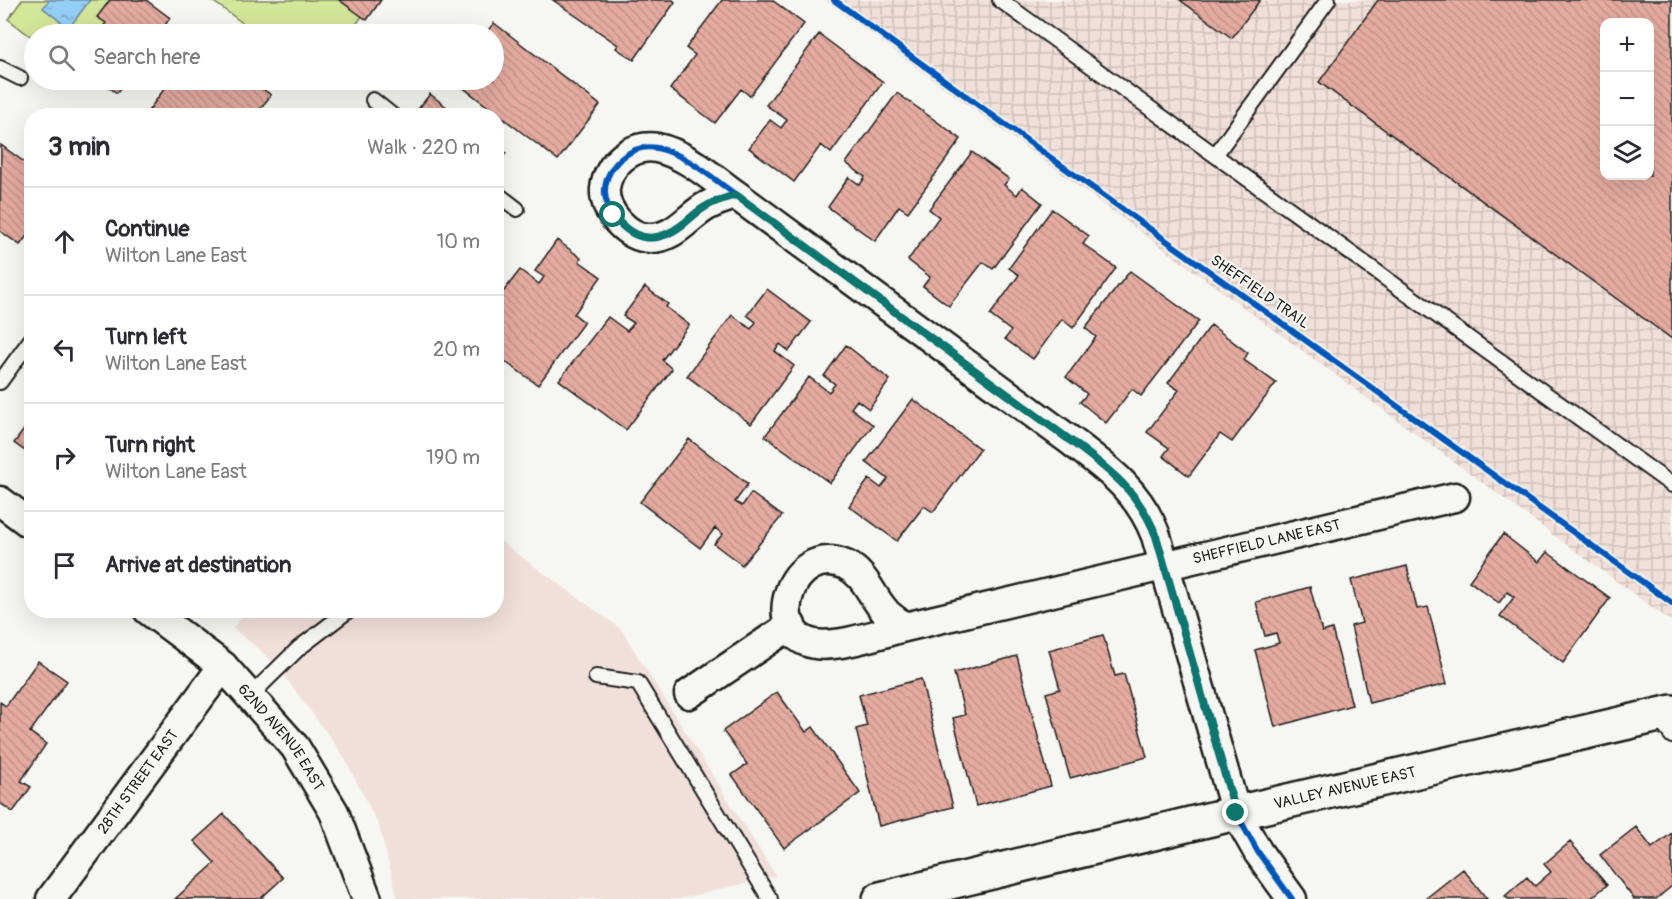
<!DOCTYPE html>
<html lang="en">
<head>
<meta charset="utf-8">
<style>
	:root { --surface:#fff; --page:#f2f2f3; --text:#2b2b33; --muted:#7c7c81; --line:#e1e1e2 }
	body { margin:0; font-family:Pangolin,sans-serif; background:var(--page); color:var(--text) }
	.controls { position:absolute; right:18px; top:18px; display:grid; overflow:hidden; border-radius:12px; box-shadow:0 6px 24px #0002 }
	.controls button { width:54px; height:54px; display:grid; place-items:center; padding:0; border:0; border-bottom:2px solid var(--line); background:var(--surface); color:var(--text); font:30px sans-serif }
	.stop { position:absolute; width:18px; height:18px; margin:-14px; border:4px solid #0f766e; border-radius:50%; background:#fff }
	.stop.end { background:#0f766e; border-color:#fff; box-shadow:0 2px 6px #0008 }
	.list { margin:0; padding:0; list-style:none }
	h2 { display:flex; justify-content:space-between; align-items:center; height:78px; margin:0; padding:0 24px; font-size:26px }
	h2 small { font-size:20px; font-weight:400; color:var(--muted) }
	.list li { display:grid; grid-template-columns:39px 1fr auto; gap:18px; align-items:center; box-sizing:border-box; height:108px; padding:0 24px; border-top:2px solid var(--line) }
	.list b { display:block; font-size:22px; white-space:nowrap }
	.list p { margin:0; font-size:20px; white-space:nowrap; color:var(--muted) }
	.list em { font-size:20px; font-style:normal; color:var(--muted) }
	.icon { flex:none; width:33px; height:33px; fill:none; stroke:currentColor; stroke-width:2; stroke-linecap:round; stroke-linejoin:round }
	.map { position:relative; flex:none; width:1672px; height:899px; overflow:hidden }
	.search { position:absolute; background:var(--surface); box-shadow:0 6px 24px #0002; left:24px; top:24px; width:480px; height:66px; display:flex; align-items:center; gap:15px; box-sizing:border-box; padding:0 21px; border-radius:33px; color:var(--muted); font-size:22px }
	.panel { position:absolute; background:var(--surface); box-shadow:0 6px 24px #0002; left:24px; top:108px; width:480px; height:510px; border-radius:24px }
	.map>svg:first-child { display:block }
	.built { fill:#f1e0d9 }
	.industrial { fill:url(#industrial-grid); fill-rule:evenodd }
	.park { fill:#d4e69a; stroke:#78815b; stroke-width:1.5 }
	.water { fill:url(#water-ripples); stroke:#65879e; stroke-width:1.5 }
	.building { fill:url(#building-back-hatch); stroke:#1c1c1c; stroke-width:1.5; fill-rule:evenodd }
	.lines { fill:none; stroke-linecap:round; stroke-linejoin:round }
	.service-casing { stroke:#1c1c1c; stroke-width:18 }
	.minor-casing { stroke:#1c1c1c; stroke-width:33 }
	.secondary-casing { stroke:#1c1c1c; stroke-width:38 }
	.service { stroke:#f6f6f2; stroke-width:14 }
	.minor { stroke:#f6f6f2; stroke-width:28 }
	.secondary { stroke:#f6f6f2; stroke-width:33 }
	.cycleway-casing { stroke:#f6f6f2; stroke-width:10 }
	.cycleway { stroke:#0057b8; stroke-width:6 }
	.route { stroke:#0f766e; stroke-width:8 }
	.labels { text-anchor:middle; dominant-baseline:central; stroke-width:4.5; stroke-linejoin:round; paint-order:stroke }
	.street-label { font-size:15px; fill:#1c1c1c; stroke:#f6f6f2 }
</style>
</head>
<body>
<div class="map">
<svg width="1672" height="899" viewBox="0 0 1672 899">
	<defs>
		<pattern id="industrial-grid" width="8" height="8" patternUnits="userSpaceOnUse" patternTransform="scale(1.5)"><rect width="8" height="8" fill="#f1e0d9"/><path d="M0 4h8M4 0v8" fill="none" stroke="#cec0ba"/></pattern>
		<pattern id="water-ripples" width="26" height="14" patternUnits="userSpaceOnUse" patternTransform="scale(1.5)"><rect width="26" height="14" fill="#95cff5"/><path d="M2 4q2-2 4 0t4 0M15 11q2-2 4 0t4 0" fill="none" stroke="#80b1d1"/></pattern>
		<pattern id="building-back-hatch" width="6" height="6" patternUnits="userSpaceOnUse" patternTransform="scale(1.5)"><rect width="6" height="6" fill="#e5aba0"/><path d="M-1 5l2 2M0 0l6 6M5-1l2 2" fill="none" stroke="#c49389"/></pattern>
	</defs>
	<rect width="100%" height="100%" fill="#f6f6f2"/>
	<filter id="ink" filterUnits="userSpaceOnUse"><feTurbulence type="fractalNoise" baseFrequency=".0167" numOctaves="2"/><feDisplacementMap in="SourceGraphic" scale="12" xChannelSelector="R" yChannelSelector="G"/><feConvolveMatrix kernelMatrix="1 2 1 2 8 2 1 2 1" color-interpolation-filters="sRGB"/></filter>
	<g filter="url(#ink)">
		<path class="built" d="M497 539 620 628 776 876 680 899H398L379 826 343 755 274 662 233 628 246 611 496 610Z"/>
		<path class="industrial" d="M825 0H1672V622ZM1604 22H1650V176H1604Z"/>
		<path class="park" d="M22 0H128L103 34H34V39L8 19Z
			M211 0H374L349 34H258Z"/>
		<path class="water" d="M49 0H90L69 28 43 8Z"/>
		<path class="building" d="M110 0H146L170 18 159 34H97L106 23 97 17Z
			M339 0H381L367 20Z
			M553 0H673L675 2 634 60 616 48 618 45Z
			M722 0H772L804 24 750 96 741 89 715 123 670 89 695 55 686 48Z
			M1180 0H1260L1232 38Z
			M1378 0H1672V339L1319 82ZM1604 22H1650V176H1604Z
			M494 23 600 105 558 160 453 80H494V34H485Z
			M819 34 883 82 831 153 821 145 794 182 749 148 770 120 781 128 787 120 766 105Z
			M99 80H127L117 93Z
			M162 80H250L271 95 255 116H148L146 114 168 84Z
			M897 93 961 139 908 212 899 206 875 241 828 207 849 177 860 185 865 177 846 163Z
			M430 94 458 116H421L416 112Z
			M1 145 32 168V229L20 245 0 231Z
			M496 145 506 153 496 166Z
			M972 152 1009 179 1004 185 1017 195 1022 187 1042 203 993 269 983 262 949 306 923 286 930 277 908 260 939 217 929 209Z
			M1052 209 1089 236 1083 244 1116 268 1073 328 1062 319 1033 359 1005 339 1011 331 990 315 1019 275 1009 268Z
			M557 240 581 258 579 261 601 277 574 314 584 322 538 385 496 355V301L520 270 539 284 544 277 535 271Z
			M1130 271 1199 321 1141 396 1132 389 1106 423 1080 402 1087 394 1066 377 1096 337 1085 328Z
			M645 287 668 304 666 307 689 325 662 360 672 369 626 430 559 380 608 317 627 331 634 323 623 316Z
			M767 289 811 322 789 351 780 344 775 351 794 366 751 424 687 376 732 315 751 329 756 322 747 315Z
			M1211 325 1248 353 1244 360 1276 383 1232 442 1220 434 1189 476 1163 456 1169 448 1147 432 1179 390 1168 383Z
			M846 345 890 380 869 409 857 400 851 408 873 425 830 483 765 436 809 377 829 392 835 384 824 376Z
			M913 399 980 449 933 512 924 506 897 541 849 506 869 479 881 488 888 479 866 462Z
			M32 419V456L14 443Z
			M689 439 748 484 735 502 742 506 751 493 782 516 742 565 714 544 723 534 715 528 700 548 640 502Z
			M1503 534 1539 562 1547 552 1610 598 1563 663 1500 616 1514 597 1507 592 1499 603 1469 581Z
			M1407 566 1417 609 1428 607 1447 684 1369 703 1351 626 1362 623 1351 580Z
			M1310 587 1322 632 1332 629 1352 705 1275 727 1255 650 1279 643 1276 633 1265 636 1256 602Z
			M1103 635 1115 676 1124 674 1147 757 1070 778 1046 693 1060 689 1049 650Z
			M1017 656 1051 786 976 806 953 718 965 715 954 673Z
			M38 661 67 681 30 732 46 744 21 781 31 787 13 812 0 803V702L6 706Z
			M921 679 953 807 879 826 856 729 867 726 859 695Z
			M777 692 806 732 813 727 860 793 784 848 732 775 747 764 723 731Z
			M224 814 283 878 260 899H175L215 863 194 841Z
			M1636 827 1652 848 1672 833V886L1656 899H1634L1600 855Z
			M1570 842 1607 885 1590 899H1508L1505 896 1527 877 1535 886 1551 872 1544 864Z
			M1463 869 1487 899H1425Z"/>
		<g class="lines">
			<g class="service-casing">
				<path id="service" d="M1000 0 1672 485
					M0 68 20 78
					M373 100 393 116
					M1216 154 1328 0
					M496 193 517 209
					M0 382 32 338
					M596 677 638 683 770 899
					M251 695 299 648 349 610
					M1657 717 1672 736"/>
			</g>
			<g class="minor-casing">
				<g id="minor">
					<path d="M736 195C725 198 715 201 705 207 687 218 674 238 651 238 628 239 603 211 605 189 607 164 633 143 657 148 686 154 712 178 736 195L1071 441C1108 469 1139 491 1156 536L1236 813 1258 852 1292 899"/>
					<path d="M0 501 32 525"/>
					<path id="s1" d="M148 610 223 666 295 747 334 812 367 899"/>
					<path id="s2" d="M905 627C898 622 889 617 884 610 871 595 865 574 846 565 791 541 761 635 815 644 838 648 881 633 905 627L1455 497"/>
					<path d="M689 694 791 625"/>
					<path id="s3" d="M51 899 223 666"/>
				</g>
			</g>
			<g class="secondary-casing">
				<g id="secondary">
					<path id="s4" d="M880 899 1236 813 1672 712"/>
				</g>
			</g>
			<use href="#service" class="service"/>
			<use href="#minor" class="minor"/>
			<use href="#secondary" class="secondary"/>
			<g class="cycleway-casing">
				<path id="cycleway" d="M834 0 1058 163 1672 603
					M736 195C725 198 715 201 705 207 687 218 674 238 651 238 628 239 603 211 605 189 607 164 633 143 657 148 686 154 712 178 736 195L1071 441C1108 469 1139 491 1156 536L1236 813 1258 852 1292 899"/>
			</g>
			<use href="#cycleway" class="cycleway"/>
		</g>
	</g>
	<g class="lines" filter="url(#ink)">
		<path class="route" d="M613 215C633 241 655 245 682 225 690 219 696 212 705 207 714 201 725 198 736 195L1071 441C1108 469 1139 491 1156 536L1236 813"/>
	</g>
	<g class="labels">
		<g class="street-label">
			<text transform="translate(1260 292) rotate(35)">SHEFFIELD TRAIL</text>
			<text stroke="none"><textPath href="#s2" startOffset="688">SHEFFIELD LANE EAST</textPath></text>
			<text stroke="none"><textPath href="#s1" startOffset="186">62ND AVENUE EAST</textPath></text>
			<text stroke="none"><textPath href="#s3" startOffset="146">28TH STREET EAST</textPath></text>
			<text stroke="none"><textPath href="#s4" startOffset="478">VALLEY AVENUE EAST</textPath></text>
		</g>
	</g>
</svg>
<div class="controls">
<button>+</button>
<button>−</button>
<button><svg class="icon" aria-label="layers" viewBox="0 0 24 24"><path d="M12 4l9 5-9 5-9-5zM3 14l9 5 9-5"/></svg></button>
</div>
<div class="stop" style="left:613px;top:215px"></div>
<div class="stop end" style="left:1236px;top:813px"></div>
<div class="search"><svg class="icon" aria-label="search" viewBox="0 0 24 24"><circle cx="10" cy="10" r="6"/><path d="M15 15l6 6"/></svg>Search here</div>
<section class="panel">
<h2>3 min<small>Walk · 220 m</small></h2>
<ul class="list">
<li><svg class="icon" aria-label="ahead" viewBox="0 0 24 24"><path d="M12 20V5M6 11l6-6 6 6"/></svg><div><b>Continue</b><p>Wilton Lane East</p></div><em>10 m</em></li>
<li><svg class="icon" aria-label="left" viewBox="0 0 24 24"><path d="M17 20v-9H6M10 6l-5 5 5 5"/></svg><div><b>Turn left</b><p>Wilton Lane East</p></div><em>20 m</em></li>
<li><svg class="icon" aria-label="right" viewBox="0 0 24 24"><path d="M7 20v-9h11M14 6l5 5-5 5"/></svg><div><b>Turn right</b><p>Wilton Lane East</p></div><em>190 m</em></li>
<li><svg class="icon" aria-label="arrive" viewBox="0 0 24 24"><path d="M6 21V4h12l-3 4 3 4H6"/></svg><div><b>Arrive at destination</b></div></li>
</ul>
</section>
</div>
</body>
</html>
